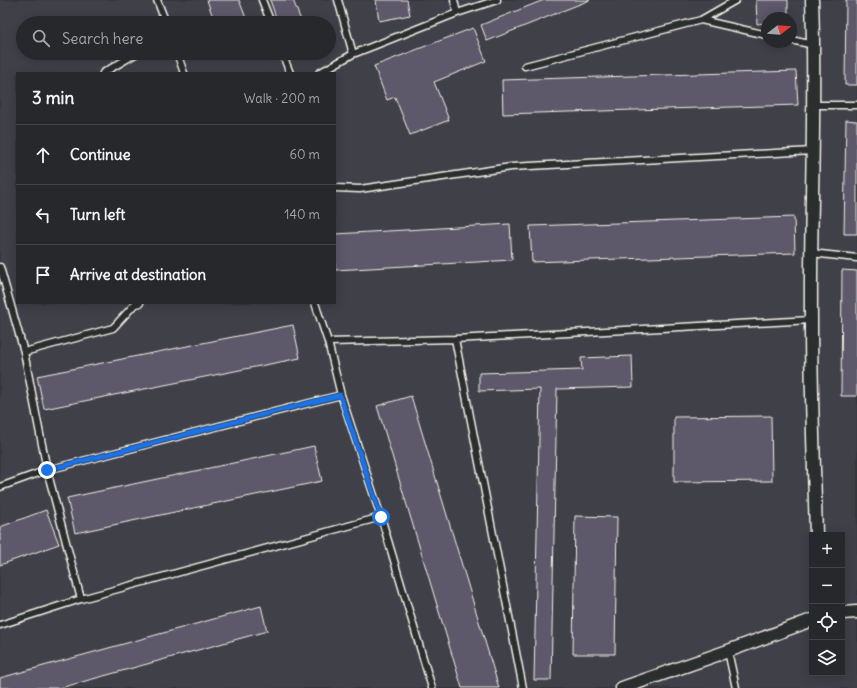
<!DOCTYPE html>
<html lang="en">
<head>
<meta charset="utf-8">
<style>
	:root { --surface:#27282c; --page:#2f3034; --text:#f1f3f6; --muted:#a4a6a9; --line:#434448 }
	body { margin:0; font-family:Delius,sans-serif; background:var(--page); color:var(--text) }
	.controls { position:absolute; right:12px; bottom:12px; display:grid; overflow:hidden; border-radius:0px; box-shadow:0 2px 10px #0003 }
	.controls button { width:36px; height:36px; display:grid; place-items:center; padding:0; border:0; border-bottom:1px solid var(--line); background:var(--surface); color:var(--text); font:20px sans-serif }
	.compass { position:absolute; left:761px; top:12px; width:36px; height:36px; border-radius:50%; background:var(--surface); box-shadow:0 2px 10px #0003; rotate:73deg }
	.stop { position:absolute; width:12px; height:12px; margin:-9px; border:3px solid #1a73e8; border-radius:50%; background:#fff }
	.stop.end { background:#1a73e8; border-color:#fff; box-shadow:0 1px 4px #0008 }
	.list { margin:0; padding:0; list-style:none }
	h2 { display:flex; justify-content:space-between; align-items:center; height:52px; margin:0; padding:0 16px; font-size:17px }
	h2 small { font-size:13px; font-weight:400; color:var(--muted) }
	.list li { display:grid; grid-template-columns:26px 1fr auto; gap:12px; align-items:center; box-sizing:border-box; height:60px; padding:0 16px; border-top:1px solid var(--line) }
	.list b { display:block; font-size:15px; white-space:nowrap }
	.list em { font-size:13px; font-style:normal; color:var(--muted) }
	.icon { flex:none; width:22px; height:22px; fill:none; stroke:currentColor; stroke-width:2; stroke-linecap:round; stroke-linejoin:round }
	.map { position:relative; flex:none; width:857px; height:688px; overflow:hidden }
	.search { position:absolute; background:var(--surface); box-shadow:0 2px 10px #0003; left:16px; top:16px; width:320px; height:44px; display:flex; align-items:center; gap:10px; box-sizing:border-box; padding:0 14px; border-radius:22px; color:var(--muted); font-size:15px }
	.panel { position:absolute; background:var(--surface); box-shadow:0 2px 10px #0003; left:16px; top:72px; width:320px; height:232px; border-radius:0px }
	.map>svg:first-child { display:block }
	.built { fill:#404049; fill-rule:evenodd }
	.building { fill:#5d596b; stroke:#f4f1e8 }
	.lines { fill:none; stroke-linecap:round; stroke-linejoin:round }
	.lane-casing { stroke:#f4f1e8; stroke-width:9 }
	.street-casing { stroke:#f4f1e8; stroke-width:15 }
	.lane { stroke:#2a2d2e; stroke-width:6 }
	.street { stroke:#2a2d2e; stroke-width:12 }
	.route { stroke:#1a73e8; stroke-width:5 }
</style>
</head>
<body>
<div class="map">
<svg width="857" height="688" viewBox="0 0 857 688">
	<rect width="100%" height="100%" fill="#34363a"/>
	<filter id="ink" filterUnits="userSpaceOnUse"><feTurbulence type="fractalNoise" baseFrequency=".025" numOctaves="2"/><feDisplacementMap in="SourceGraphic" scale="8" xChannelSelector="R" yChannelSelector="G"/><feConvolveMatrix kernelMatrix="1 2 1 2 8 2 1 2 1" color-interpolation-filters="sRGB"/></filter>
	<g filter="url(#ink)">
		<path class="built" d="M0 0H857V688H0ZM767 18H791V42H767ZM23 23H329V53H23ZM17 73H335V303H17ZM812 535H842V673H812Z"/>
		<path class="building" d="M207 0H239L248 23H215Z
			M270 0H293L302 23H278Z
			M376 0H407L410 15 379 21Z
			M544 0H590L487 41 481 25Z
			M756 0H788V18H767V23L757 24Z
			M846 0H857V85H845Z
			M473 28 486 61 434 82 449 120 410 135 395 97 387 100 374 66Z
			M796 71 798 105 503 114 502 80Z
			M846 120 857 121V234H844Z
			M794 217 795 253 532 262 530 226Z
			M510 224 512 260 335 270V234Z
			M842 270 857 271V396H841Z
			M293 325 300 358 44 409 37 376Z
			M632 356 633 387 557 389 551 680H534L540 389 479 391V373L582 370 581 358Z
			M411 396 499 688H462L377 406Z
			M771 416 772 481 674 482V417Z
			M314 446 322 481 75 533 67 498Z
			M46 510 59 544 0 565V527Z
			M575 516 617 517 615 654H573Z
			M261 606 267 631 60 688H0V678Z"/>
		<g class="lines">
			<g class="lane-casing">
				<path id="lane" d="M157 0 166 23
					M262 0 271 23
					M338 0 353 54
					M454 0 457 13
					M701 20 767 35
					M791 40 814 45
					M177 53 184 73
					M282 53 290 73
					M525 66 701 20 736 0
					M103 73 137 53
					M319 73 353 54 457 13 497 0
					M814 105H857
					M335 188 360 189 511 167 813 151
					M811 253 857 258
					M0 267 24 352 47 470 81 599
					M315 303 328 342 341 395 381 517 432 688
					M455 339 523 688
					M328 342 455 339 811 320
					M24 352 113 328 135 304 140 303
					M0 487 47 470 341 395
					M0 625 81 599 381 517
					M728 651 736 688"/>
			</g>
			<g class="street-casing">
				<path id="street" d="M812 0C816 107 810 214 811 320 811 392 814 463 816 535
					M842 613 857 612
					M622 688 728 651 812 620"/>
			</g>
			<use href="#lane" class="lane"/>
			<use href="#street" class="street"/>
		</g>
	</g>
	<g class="lines" filter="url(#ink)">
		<path class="route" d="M47 470 340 395 381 517"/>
	</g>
</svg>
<div class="controls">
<button>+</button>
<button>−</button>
<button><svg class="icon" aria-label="locate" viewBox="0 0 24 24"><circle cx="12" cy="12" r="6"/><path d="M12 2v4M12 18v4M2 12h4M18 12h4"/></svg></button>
<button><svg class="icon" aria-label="layers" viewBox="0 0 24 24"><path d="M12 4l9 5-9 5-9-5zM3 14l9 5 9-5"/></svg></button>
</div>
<svg class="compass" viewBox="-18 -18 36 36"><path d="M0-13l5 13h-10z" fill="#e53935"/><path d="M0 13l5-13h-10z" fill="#a4a6a9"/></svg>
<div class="stop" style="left:381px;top:517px"></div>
<div class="stop end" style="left:47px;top:470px"></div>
<div class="search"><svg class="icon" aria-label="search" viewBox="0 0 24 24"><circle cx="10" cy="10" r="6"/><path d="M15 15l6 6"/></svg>Search here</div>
<section class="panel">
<h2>3 min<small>Walk · 200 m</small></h2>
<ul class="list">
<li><svg class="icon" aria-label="ahead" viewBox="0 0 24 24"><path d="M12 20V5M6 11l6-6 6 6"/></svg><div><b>Continue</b></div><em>60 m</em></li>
<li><svg class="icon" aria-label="left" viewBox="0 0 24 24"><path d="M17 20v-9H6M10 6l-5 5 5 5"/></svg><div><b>Turn left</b></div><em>140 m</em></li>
<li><svg class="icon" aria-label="arrive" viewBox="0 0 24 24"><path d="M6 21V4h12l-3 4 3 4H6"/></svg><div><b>Arrive at destination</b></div></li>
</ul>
</section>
</div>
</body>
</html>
